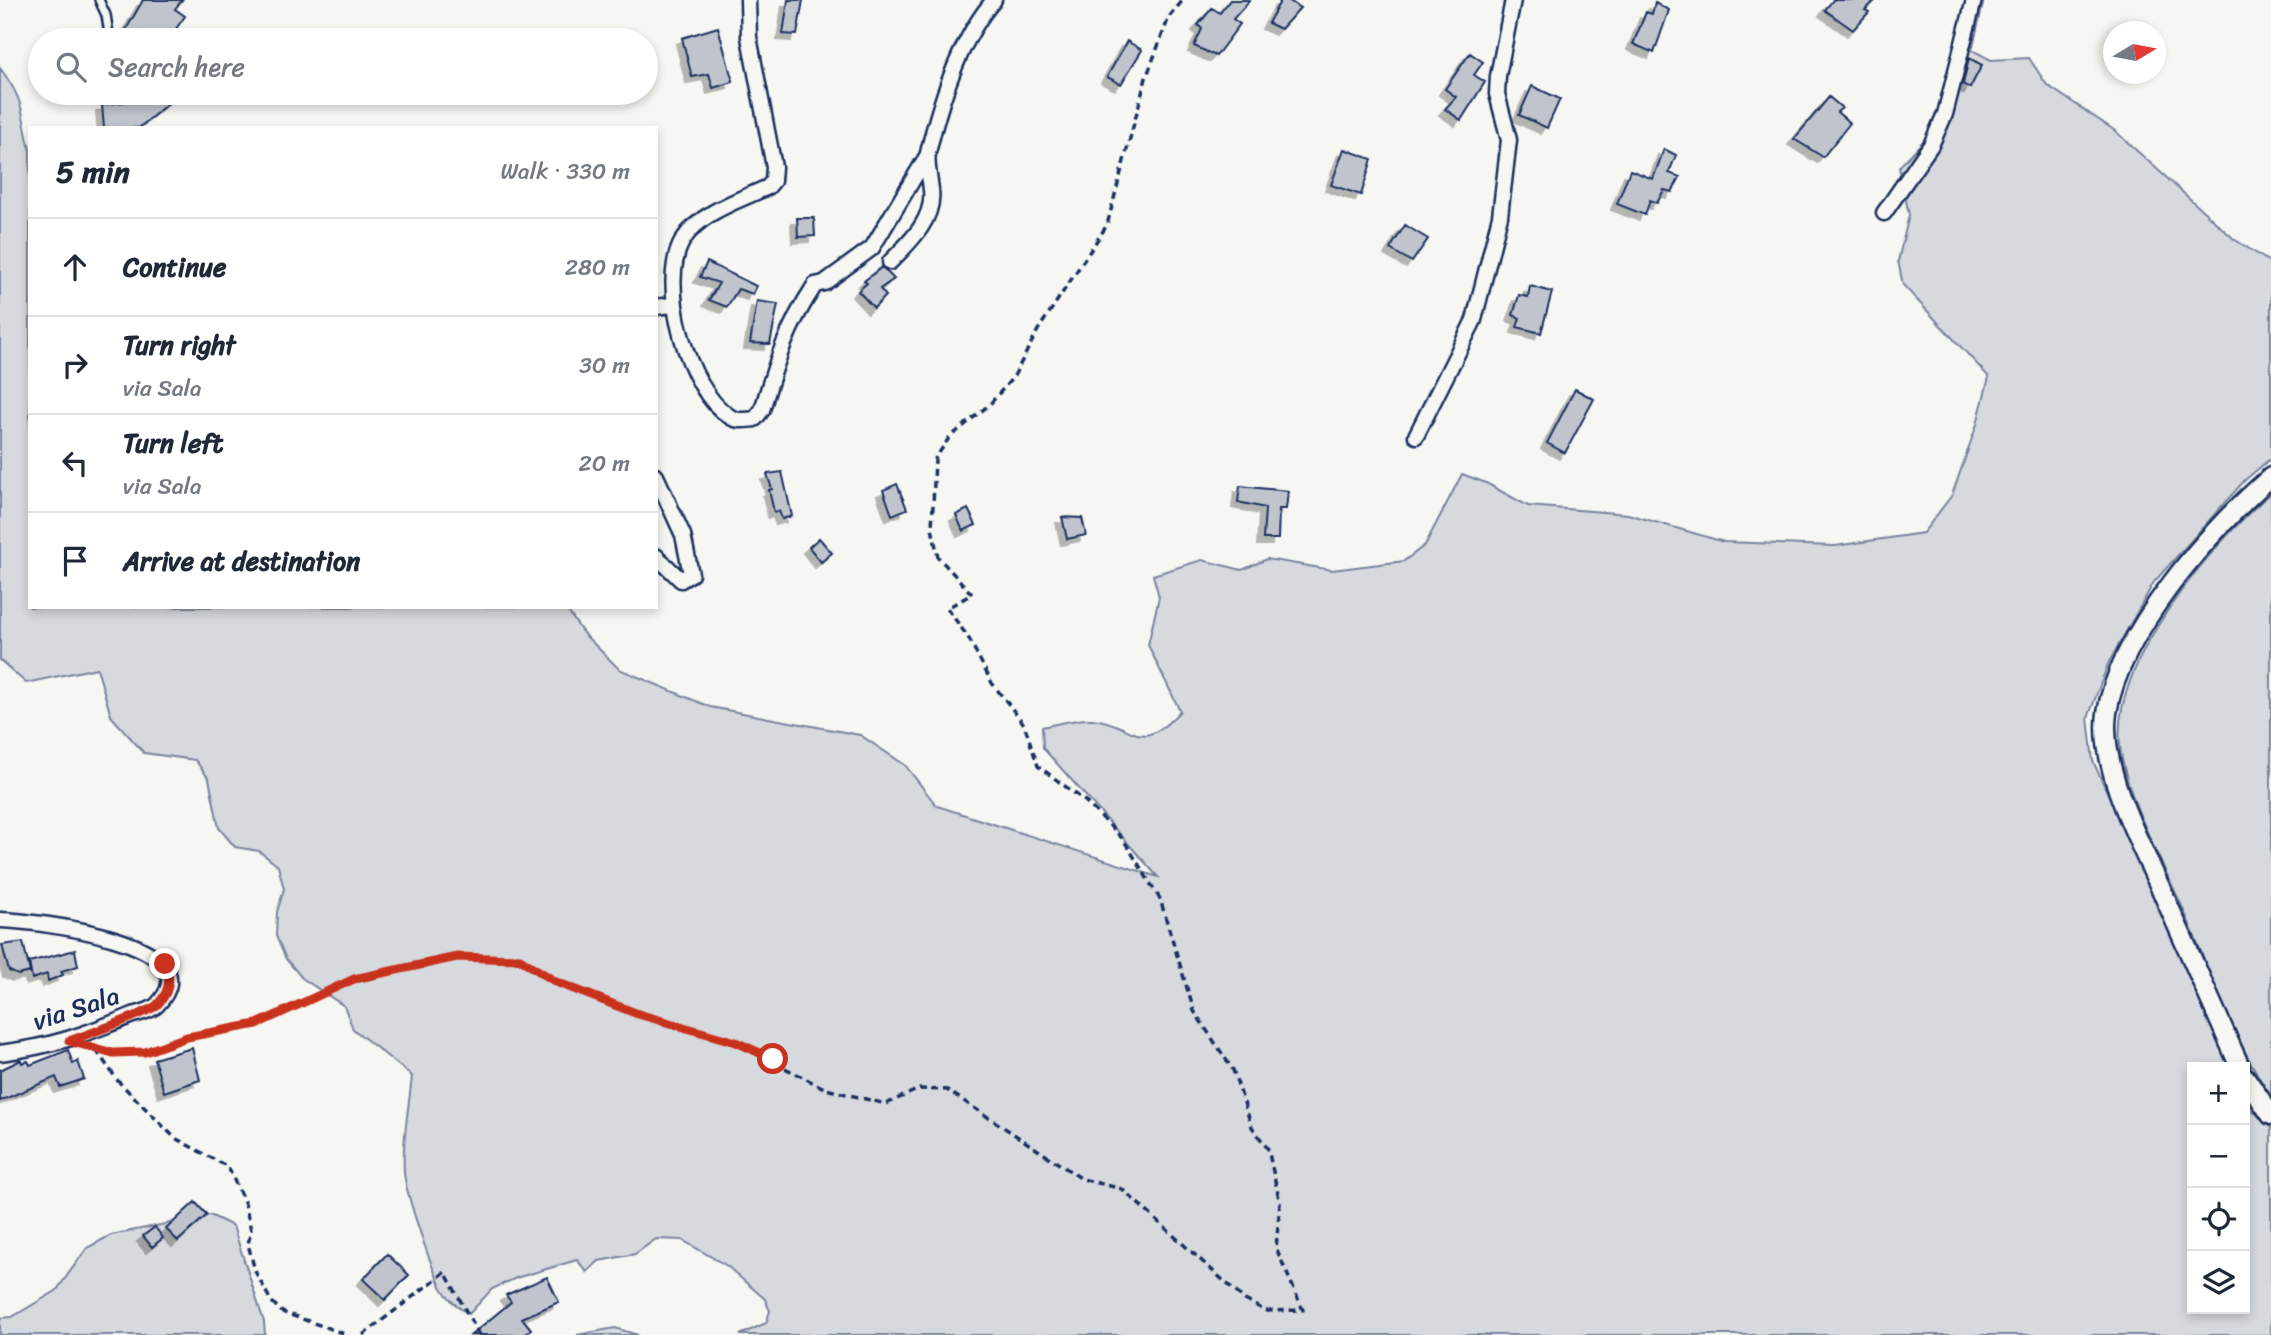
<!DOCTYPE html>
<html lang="en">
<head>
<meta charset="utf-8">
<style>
	:root { --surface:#fff; --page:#f2f2f3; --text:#1f2937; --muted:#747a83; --line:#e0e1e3 }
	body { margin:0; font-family:Sriracha,sans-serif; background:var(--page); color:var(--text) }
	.controls { position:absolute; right:21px; bottom:21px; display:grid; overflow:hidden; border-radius:0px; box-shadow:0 4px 10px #0003 }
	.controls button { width:63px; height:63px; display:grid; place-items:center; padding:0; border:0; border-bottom:2px solid var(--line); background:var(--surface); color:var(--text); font:35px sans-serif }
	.compass { position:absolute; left:2103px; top:21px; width:63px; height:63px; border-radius:50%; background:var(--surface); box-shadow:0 4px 10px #0003; rotate:80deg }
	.stop { position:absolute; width:21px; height:21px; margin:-16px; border:5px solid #c8321e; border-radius:50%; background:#fff }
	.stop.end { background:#c8321e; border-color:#fff; box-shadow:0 2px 7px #0008 }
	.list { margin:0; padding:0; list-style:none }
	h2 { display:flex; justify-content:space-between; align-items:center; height:91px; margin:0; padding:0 28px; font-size:30px }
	h2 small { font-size:23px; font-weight:400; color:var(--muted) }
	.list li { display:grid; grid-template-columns:46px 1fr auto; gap:21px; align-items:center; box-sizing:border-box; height:98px; padding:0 28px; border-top:2px solid var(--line) }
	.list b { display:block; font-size:26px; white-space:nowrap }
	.list p { margin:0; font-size:23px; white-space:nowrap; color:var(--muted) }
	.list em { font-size:23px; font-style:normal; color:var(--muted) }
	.icon { flex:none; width:38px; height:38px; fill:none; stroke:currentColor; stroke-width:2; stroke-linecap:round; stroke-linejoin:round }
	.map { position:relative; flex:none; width:2271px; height:1335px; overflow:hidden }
	.search { position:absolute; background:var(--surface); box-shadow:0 4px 10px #0003; left:28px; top:28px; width:630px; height:77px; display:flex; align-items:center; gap:18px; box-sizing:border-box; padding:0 24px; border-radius:38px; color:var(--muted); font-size:26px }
	.panel { position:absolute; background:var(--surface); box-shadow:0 4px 10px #0003; left:28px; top:126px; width:630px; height:483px; border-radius:0px }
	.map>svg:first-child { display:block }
	.green { fill:#d6d9dd; stroke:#78849e; stroke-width:2 }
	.building { fill:#c0c4cd; stroke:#1b2f5e; stroke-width:2; filter:url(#shadow) }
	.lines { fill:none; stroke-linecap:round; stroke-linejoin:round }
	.service-casing { stroke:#1b2f5e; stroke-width:12 }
	.minor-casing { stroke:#1b2f5e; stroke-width:19 }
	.tertiary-casing { stroke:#1b2f5e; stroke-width:23 }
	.path { stroke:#1b2f5e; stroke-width:3.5; stroke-dasharray:7 5; stroke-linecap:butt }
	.service { stroke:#f6f6f2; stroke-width:7 }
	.minor { stroke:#f6f6f2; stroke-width:14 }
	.tertiary { stroke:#f6f6f2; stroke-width:18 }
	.route { stroke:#c8321e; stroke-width:9 }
	.labels { text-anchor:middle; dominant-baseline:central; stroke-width:6; stroke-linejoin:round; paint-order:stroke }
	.street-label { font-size:26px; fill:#1b2f5e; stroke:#f6f6f2 }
</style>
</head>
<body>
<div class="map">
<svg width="2271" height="1335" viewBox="0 0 2271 1335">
	<defs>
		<filter id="shadow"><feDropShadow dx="-6" dy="6" stdDeviation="0" flood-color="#0004"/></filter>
	</defs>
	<rect width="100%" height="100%" fill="#f6f6f2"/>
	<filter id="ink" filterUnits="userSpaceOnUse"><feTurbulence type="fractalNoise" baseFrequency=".0143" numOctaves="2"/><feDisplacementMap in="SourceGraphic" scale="14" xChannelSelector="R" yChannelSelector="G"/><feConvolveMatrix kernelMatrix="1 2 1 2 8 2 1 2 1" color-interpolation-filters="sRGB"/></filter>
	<g filter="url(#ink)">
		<path class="green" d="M1967 0H1984L1972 50 1991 60 2029 58 2047 85 2114 130 2234 239 2271 263V458L2245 480 2154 582 2108 664 2088 718 2093 761 2232 1067H2192V1309H2245V1095L2252 1110 2271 1128V1335H740L766 1323 770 1311 765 1299 727 1266 682 1240 656 1239 635 1254 599 1261 587 1272 577 1260 516 1278 492 1289 469 1314C458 1308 449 1300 442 1288 432 1270 405 1192 404 1172 402 1140 409 1107 412 1076L353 1029 344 1006 302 978 286 959 276 936 277 912 284 889 278 866 259 851 235 847 219 828 209 779 195 760 144 753 111 716 97 668 26 683 0 660V68C25 101 21 112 30 150V607H565L583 633 619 669 710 707 860 735 905 765 937 806 1158 877 1043 748 1042 727C1057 724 1077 718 1092 719 1135 723 1138 757 1180 711L1148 645 1159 597 1153 575 1202 560 1242 570 1267 559 1332 570 1404 561 1425 545 1462 474 1486 483 1528 506 1628 514 1724 542 1835 546 1923 533 1952 495 1977 424 1989 377 1903 285 1898 261 1909 215 1899 167 1927 137 1941 109Z
			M2271 493V1096C2234 1041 2211 974 2185 913 2164 865 2125 797 2120 745 2111 662 2211 545 2271 493Z
			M210 1215 233 1226 264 1322 265 1335H0V1318L12 1317 56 1291 87 1248 111 1235Z
			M615 1328 638 1335H577Z"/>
		<path class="building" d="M143 0H182L175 9 185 16 168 40H120Z
			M788 0H803L797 35 783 34Z
			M1230 0H1250L1233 19 1240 24 1216 56 1194 46 1202 29 1198 25 1212 8 1220 13Z
			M1281 0H1288L1300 8 1281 29 1268 23Z
			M1833 0H1876L1865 10 1869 12 1853 30 1825 10Z
			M1655 3 1669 10 1654 53 1633 44 1646 12 1652 14Z
			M718 27 733 82 713 88 709 74 692 77 682 38Z
			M1127 41 1142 50 1121 84 1107 77Z
			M1470 53 1483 62 1474 75 1485 82 1461 120 1445 109 1456 97 1445 89Z
			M1969 58 1982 65 1970 88 1963 84Z
			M1532 86 1560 99 1547 128 1519 115Z
			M179 94 139 128H104L102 105Z
			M1829 97 1842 108 1837 112 1850 123 1823 157 1794 139Z
			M1344 149 1372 159 1361 195 1331 185Z
			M1664 149 1676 155 1669 173 1680 177 1672 192 1664 190 1657 203 1650 200 1645 215 1617 204 1630 170 1653 179Z
			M797 218H814L815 236 798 237Z
			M1405 225 1428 239 1412 262 1390 249Z
			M707 262 756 286 753 294 738 289 727 307 709 300 719 283 700 277Z
			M882 267 894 279 880 289 886 296 874 308 858 291 867 283 864 281Z
			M1530 286 1552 292 1541 333 1517 327 1520 318 1513 315 1519 295 1528 297Z
			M757 301 778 304 770 344 750 343Z
			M1575 389 1594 399 1565 453 1547 443Z
			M782 472 792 516 782 519 779 511 774 512 769 490 772 489 767 474Z
			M897 484 907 509 892 515 883 490Z
			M1240 486 1288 491 1286 509H1279L1278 539H1263L1265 508 1238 502Z
			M968 509 976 525 963 531 956 515Z
			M1062 517 1082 518 1086 535 1067 539Z
			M819 538 832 553 821 562 809 547Z
			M23 942 30 972 18 975 9 971 2 945Z
			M75 950 78 966 61 971 63 975 48 981 47 974 32 979 29 962Z
			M192 1048 200 1080 164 1092 154 1059Z
			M68 1050 73 1064 78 1061 84 1079 60 1087 56 1077 0 1101V1070L21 1060 22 1063 28 1061 30 1065Z
			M195 1202 207 1215 178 1241 166 1229Z
			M155 1227 163 1238 152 1247 143 1236Z
			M387 1254 409 1275 385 1300 363 1279Z
			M547 1277 559 1302 522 1318 531 1329 524 1335H471L511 1302 506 1295Z"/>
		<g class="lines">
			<g class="service-casing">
				<path id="service" d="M99 0 106 15 110 40"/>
			</g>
			<g class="minor-casing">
				<path id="minor" d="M748 0 749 37 774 167 773 181 768 187C740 200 700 212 683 240 657 282 688 391 729 416 737 422 745 420 755 419L762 410C777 360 786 329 815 285L824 283 872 248 927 156
					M1884 213 1931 145 1945 114 1974 0
					M890 262C909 243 935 219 931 190 930 178 926 165 928 153 940 102 959 40 994 0
					M656 307 672 305
					M1416 436 1474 320 1500 216 1509 140 1497 94 1498 76 1513 0
					M656 476 683 535 691 574 681 580 656 556
					M0 920C34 921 218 941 157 1005 151 1011 140 1013 133 1015 83 1035 54 1046 0 1053"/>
			</g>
			<g class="tertiary-casing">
				<path id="tertiary" d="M2240 1067C2215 1011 2190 955 2165 898 2142 846 2099 770 2107 713 2119 633 2211 528 2271 477
					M2245 1077 2271 1115"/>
			</g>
			<path class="path" d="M93 1048 113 1053 145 1052 187 1036 257 1024 354 979 378 973 457 957 520 959 556 982 638 1014 736 1043 826 1089 886 1104 919 1089 947 1090 1082 1179 1122 1189 1245 1300 1266 1311 1303 1310 1276 1248 1280 1203 1268 1149 1252 1127 1233 1070 1194 1011 1160 899 1123 839 1085 801 1038 766 1024 724 992 683 968 637 947 608 972 594 938 557 932 528 935 459 949 438 990 404 1014 376 1038 330 1107 225 1146 78 1169 17 1183 0
				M96 1050 118 1081 175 1138 228 1167 245 1204 251 1230 248 1244 255 1271 271 1301 282 1312 348 1335
				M363 1335 445 1272 479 1335"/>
			<use href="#service" class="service"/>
			<use href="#minor" class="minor"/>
			<use href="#tertiary" class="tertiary"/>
		</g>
	</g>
	<g class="lines" filter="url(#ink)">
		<path class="route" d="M165 964C172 979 169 993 157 1005 150 1012 83 1036 69 1041L113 1053 145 1052 187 1037 257 1024 354 979 457 957 520 959 556 982 638 1014 736 1042 773 1059"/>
	</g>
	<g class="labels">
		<g class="street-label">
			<text transform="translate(76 1008) rotate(-18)">via Sala</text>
		</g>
	</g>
</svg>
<div class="controls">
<button>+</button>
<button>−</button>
<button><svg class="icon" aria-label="locate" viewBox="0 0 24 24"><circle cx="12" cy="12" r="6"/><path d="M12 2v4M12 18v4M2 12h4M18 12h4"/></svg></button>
<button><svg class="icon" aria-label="layers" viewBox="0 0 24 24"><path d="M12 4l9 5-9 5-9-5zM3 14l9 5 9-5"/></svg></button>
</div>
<svg class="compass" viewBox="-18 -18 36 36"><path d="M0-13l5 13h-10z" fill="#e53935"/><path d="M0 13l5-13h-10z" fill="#747a83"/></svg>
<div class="stop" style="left:773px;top:1059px"></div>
<div class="stop end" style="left:165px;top:964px"></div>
<div class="search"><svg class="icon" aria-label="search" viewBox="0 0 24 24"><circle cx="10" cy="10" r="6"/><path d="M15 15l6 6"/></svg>Search here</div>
<section class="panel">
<h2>5 min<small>Walk · 330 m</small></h2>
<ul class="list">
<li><svg class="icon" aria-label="ahead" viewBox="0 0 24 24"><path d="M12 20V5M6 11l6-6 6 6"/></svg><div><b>Continue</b></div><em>280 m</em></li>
<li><svg class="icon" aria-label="right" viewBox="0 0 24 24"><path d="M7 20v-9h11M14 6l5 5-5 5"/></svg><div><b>Turn right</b><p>via Sala</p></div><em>30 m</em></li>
<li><svg class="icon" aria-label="left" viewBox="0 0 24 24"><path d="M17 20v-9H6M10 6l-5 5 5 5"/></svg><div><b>Turn left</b><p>via Sala</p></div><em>20 m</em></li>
<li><svg class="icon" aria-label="arrive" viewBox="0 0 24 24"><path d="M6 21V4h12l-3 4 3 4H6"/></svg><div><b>Arrive at destination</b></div></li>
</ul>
</section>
</div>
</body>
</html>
